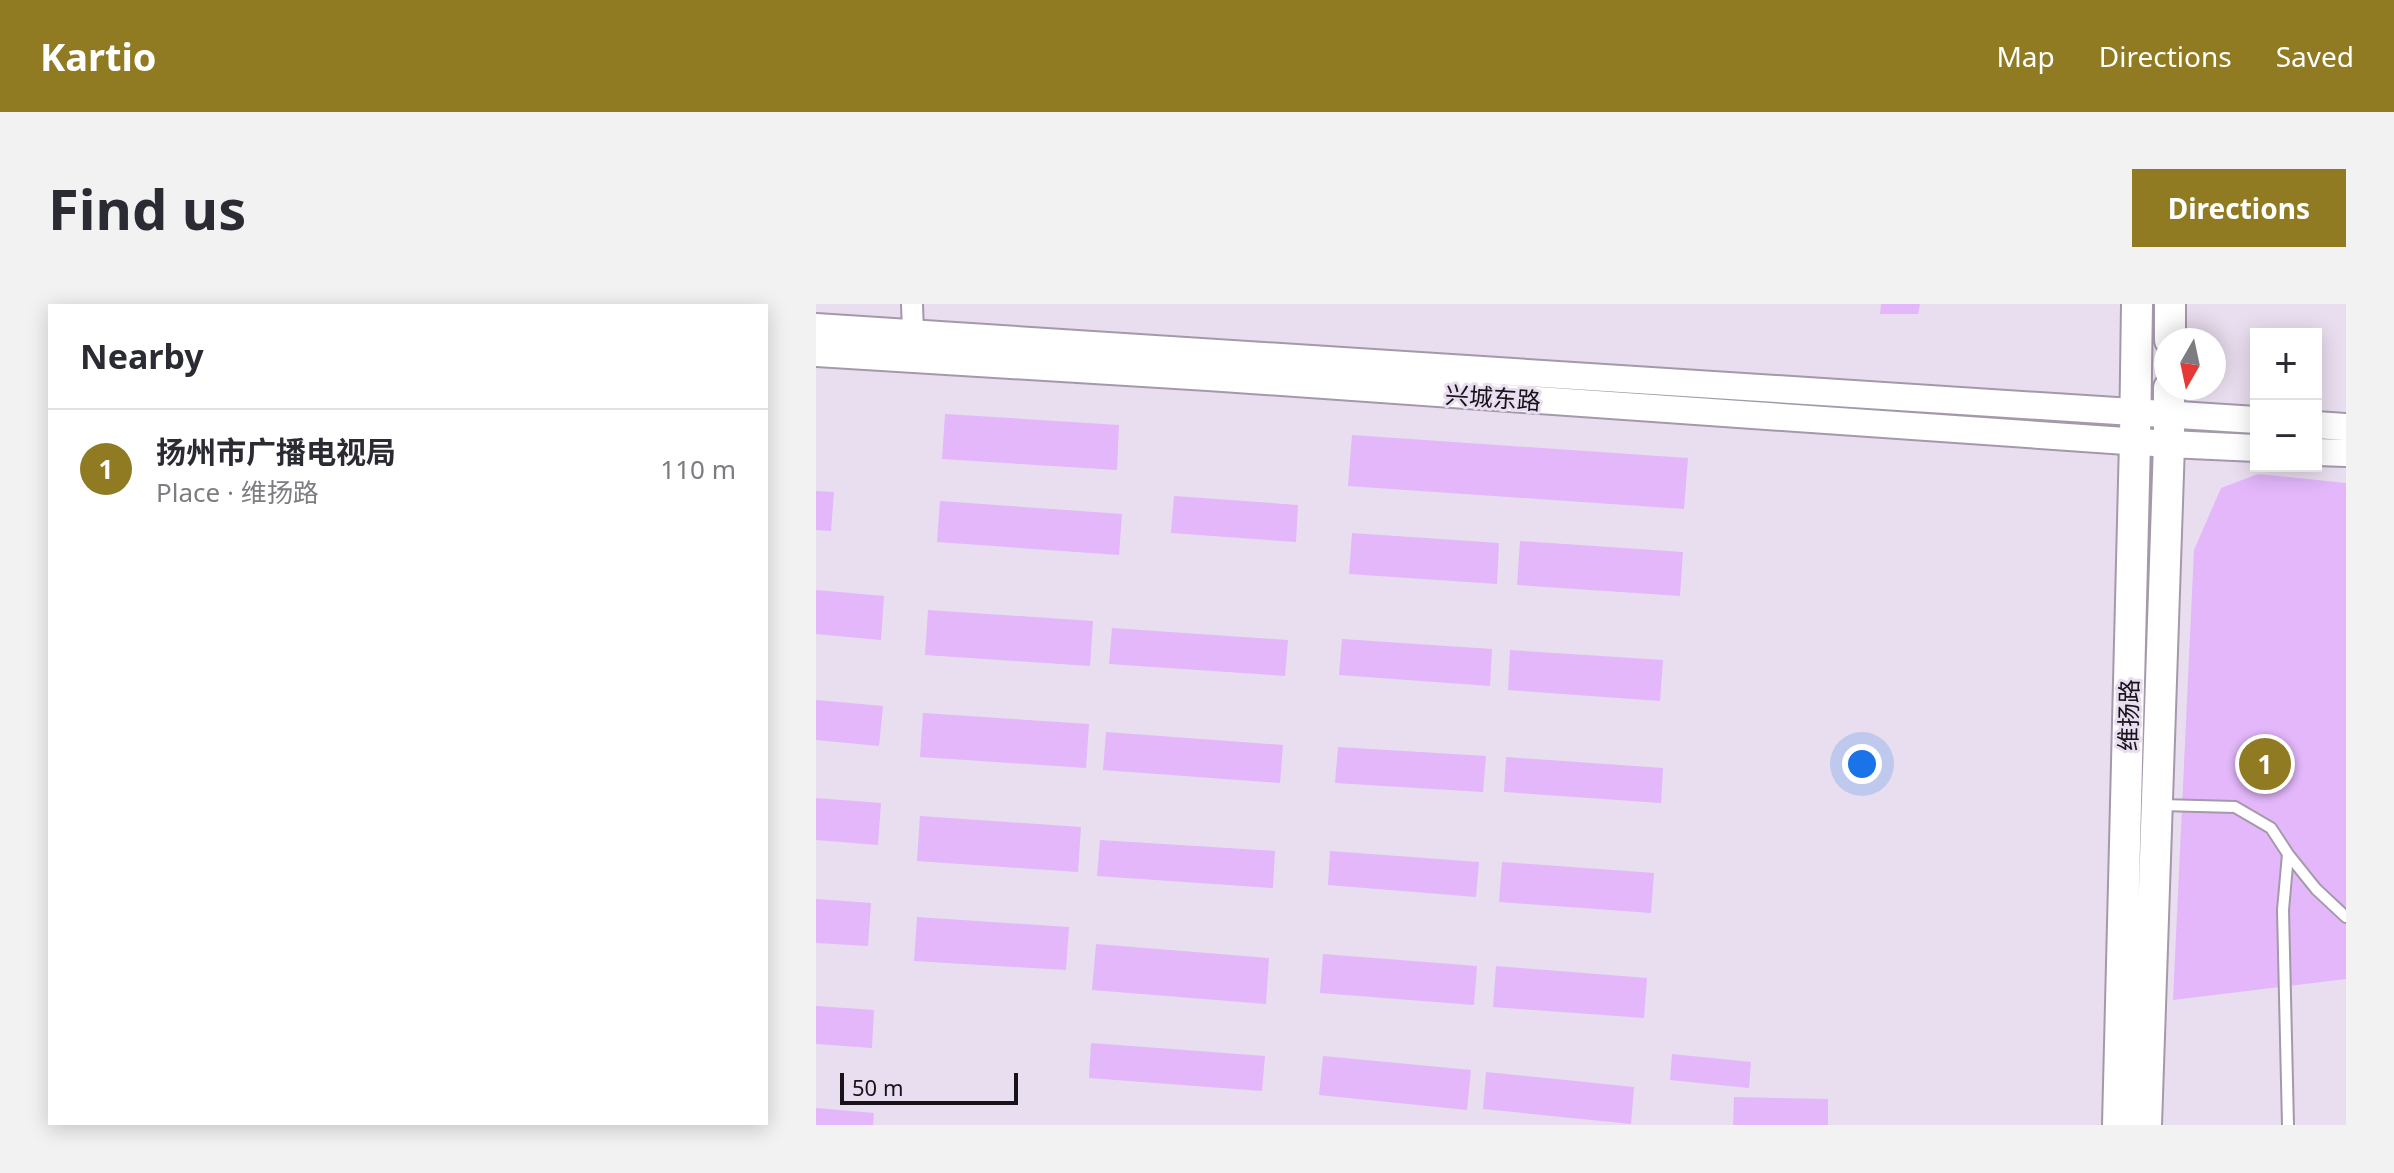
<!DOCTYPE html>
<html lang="en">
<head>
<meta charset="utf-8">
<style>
	:root { --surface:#fff; --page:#f2f2f3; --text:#2b2b33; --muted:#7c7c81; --line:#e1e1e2; --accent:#907b22 }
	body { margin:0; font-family:"Noto Sans","Noto Sans SC",sans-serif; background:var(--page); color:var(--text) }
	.controls { position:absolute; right:24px; top:24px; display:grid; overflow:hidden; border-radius:0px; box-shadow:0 4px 20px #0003 }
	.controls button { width:72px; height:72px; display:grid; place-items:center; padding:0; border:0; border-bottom:2px solid var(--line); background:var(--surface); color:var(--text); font:40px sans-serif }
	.compass { position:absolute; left:1338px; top:24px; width:72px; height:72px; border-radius:50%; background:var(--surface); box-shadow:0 4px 20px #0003; rotate:189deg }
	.scale { position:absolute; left:24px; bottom:20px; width:178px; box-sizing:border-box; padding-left:8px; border:4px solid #171319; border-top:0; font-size:22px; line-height:28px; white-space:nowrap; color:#171319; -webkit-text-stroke:6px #e9deef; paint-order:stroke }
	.you { position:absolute; left:1046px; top:460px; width:28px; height:28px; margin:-20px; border:6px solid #fff; border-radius:50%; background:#1a73e8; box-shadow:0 0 0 12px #1a73e833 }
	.badge { display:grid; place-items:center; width:52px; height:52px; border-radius:50%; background:var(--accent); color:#fff; font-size:26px; font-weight:700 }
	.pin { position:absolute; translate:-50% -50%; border:4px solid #fff; box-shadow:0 2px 8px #0006 }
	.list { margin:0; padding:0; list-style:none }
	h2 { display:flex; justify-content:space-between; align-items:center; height:104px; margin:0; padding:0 32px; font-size:34px }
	h2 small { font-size:26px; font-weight:400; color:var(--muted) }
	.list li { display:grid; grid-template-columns:52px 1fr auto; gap:24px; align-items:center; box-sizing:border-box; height:120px; padding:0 32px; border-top:2px solid var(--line) }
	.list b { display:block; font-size:30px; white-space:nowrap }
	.list p { margin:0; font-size:26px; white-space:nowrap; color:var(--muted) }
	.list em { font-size:26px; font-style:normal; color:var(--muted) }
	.map { position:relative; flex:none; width:1530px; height:821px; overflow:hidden; border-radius:0px }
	header { display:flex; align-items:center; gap:48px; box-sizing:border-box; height:112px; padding:0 40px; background:var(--accent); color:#fff }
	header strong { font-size:38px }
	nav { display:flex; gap:44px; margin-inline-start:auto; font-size:28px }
	.intro { display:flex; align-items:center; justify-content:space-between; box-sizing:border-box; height:192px; padding:0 48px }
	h1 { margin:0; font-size:56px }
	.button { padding:20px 36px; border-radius:0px; background:var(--accent); color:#fff; font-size:28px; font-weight:700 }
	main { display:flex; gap:48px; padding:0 48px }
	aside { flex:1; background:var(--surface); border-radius:0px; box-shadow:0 4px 20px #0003 }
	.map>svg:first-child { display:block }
	.building { fill:#e3b7fa }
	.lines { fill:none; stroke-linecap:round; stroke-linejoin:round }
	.service-casing { stroke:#a499a9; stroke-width:14 }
	.minor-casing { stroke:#a499a9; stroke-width:24 }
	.tertiary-casing { stroke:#a499a9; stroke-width:30 }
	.secondary-casing { stroke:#a499a9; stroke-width:34 }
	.service { stroke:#fff; stroke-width:10 }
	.minor { stroke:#fff; stroke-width:20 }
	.tertiary { stroke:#fff; stroke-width:26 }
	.secondary { stroke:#fff; stroke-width:30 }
	.labels { text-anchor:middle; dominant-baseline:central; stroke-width:6; stroke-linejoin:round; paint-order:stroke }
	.street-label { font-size:24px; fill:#171319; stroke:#e9deef }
</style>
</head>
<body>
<header>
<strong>Kartio</strong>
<nav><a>Map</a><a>Directions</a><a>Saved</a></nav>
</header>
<div class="intro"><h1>Find us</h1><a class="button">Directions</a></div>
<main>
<aside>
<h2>Nearby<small></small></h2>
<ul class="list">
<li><span class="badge">1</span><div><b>扬州市广播电视局</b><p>Place · 维扬路</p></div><em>110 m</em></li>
</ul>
</aside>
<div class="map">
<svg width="1530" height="821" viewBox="0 0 1530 821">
	<rect width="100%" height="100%" fill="#e9deef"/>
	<path class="building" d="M1065 0H1104L1102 10H1064Z
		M129 110 303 121 301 166 126 155Z
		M536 131 872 154 868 205 532 182Z
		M1442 170 1530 179V675L1357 696 1378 246 1405 184Z
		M0 187 18 188 15 227 0 226Z
		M358 192 482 201 480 238 355 229Z
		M124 197 306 210 303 251 121 238Z
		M536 229 683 239 681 280 533 270Z
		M704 237 867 248 864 292 701 281Z
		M0 286 68 292 65 336 0 330Z
		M112 306 277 317 274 362 109 351Z
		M296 324 472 336 469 372 293 360Z
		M526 335 676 345 674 382 523 371Z
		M694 346 847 356 844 397 692 386Z
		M0 396 67 402 63 442 0 436Z
		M107 409 273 420 270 464 104 453Z
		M290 428 467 441 464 479 287 466Z
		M522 443 670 452 667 488 519 479Z
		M690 453 847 464 845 499 688 488Z
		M0 494 65 499 62 541 0 536Z
		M104 512 265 523 262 568 101 557Z
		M284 536 459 547 457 584 281 572Z
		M514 547 663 558 660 593 512 581Z
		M686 558 838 569 835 609 683 598Z
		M0 595 55 599 52 642 0 639Z
		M101 613 253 623 250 666 98 657Z
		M280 640 453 654 450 700 276 686Z
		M507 650 661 662 658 701 504 689Z
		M680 662 831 674 828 714 677 703Z
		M0 702 58 706 56 744 0 740Z
		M275 739 449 752 446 787 273 774Z
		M856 750 935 758 933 784 854 776Z
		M507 752 655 766 651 806 503 791Z
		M670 768 818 783 815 820 667 805Z
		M918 793 1012 795V821H917Z
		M0 804 58 809 57 821H0Z"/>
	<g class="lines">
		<g class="service-casing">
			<path id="service" d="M1345 501 1419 503 1455 524 1472 550 1467 606 1472 821
				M1472 550 1500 585 1530 613"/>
		</g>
		<g class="minor-casing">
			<path id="minor" d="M96 0 97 30"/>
		</g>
		<g class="tertiary-casing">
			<path id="tertiary" d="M0 23 1440 116
				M0 49 392 73 1353 140 1440 144
				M1500 121 1530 123
				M1500 148 1530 149"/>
		</g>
		<g class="secondary-casing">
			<path id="secondary" d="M1354 36V0
				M1302 821 1319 137 1321 0
				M1330 821 1353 140V84"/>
		</g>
		<use href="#service" class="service"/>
		<use href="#minor" class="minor"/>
		<use href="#tertiary" class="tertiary"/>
		<use href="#secondary" class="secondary"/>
	</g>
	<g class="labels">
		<g class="street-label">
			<text transform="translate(677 93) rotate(4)">兴城东路</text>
			<text transform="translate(1312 411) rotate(-89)">维扬路</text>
		</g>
	</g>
</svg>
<div class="controls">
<button>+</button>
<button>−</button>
</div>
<svg class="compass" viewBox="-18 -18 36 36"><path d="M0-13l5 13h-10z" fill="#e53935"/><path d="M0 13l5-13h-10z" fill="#7c7c81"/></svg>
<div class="scale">50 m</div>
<div class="you"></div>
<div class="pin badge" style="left:1449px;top:460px">1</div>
</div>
</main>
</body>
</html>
